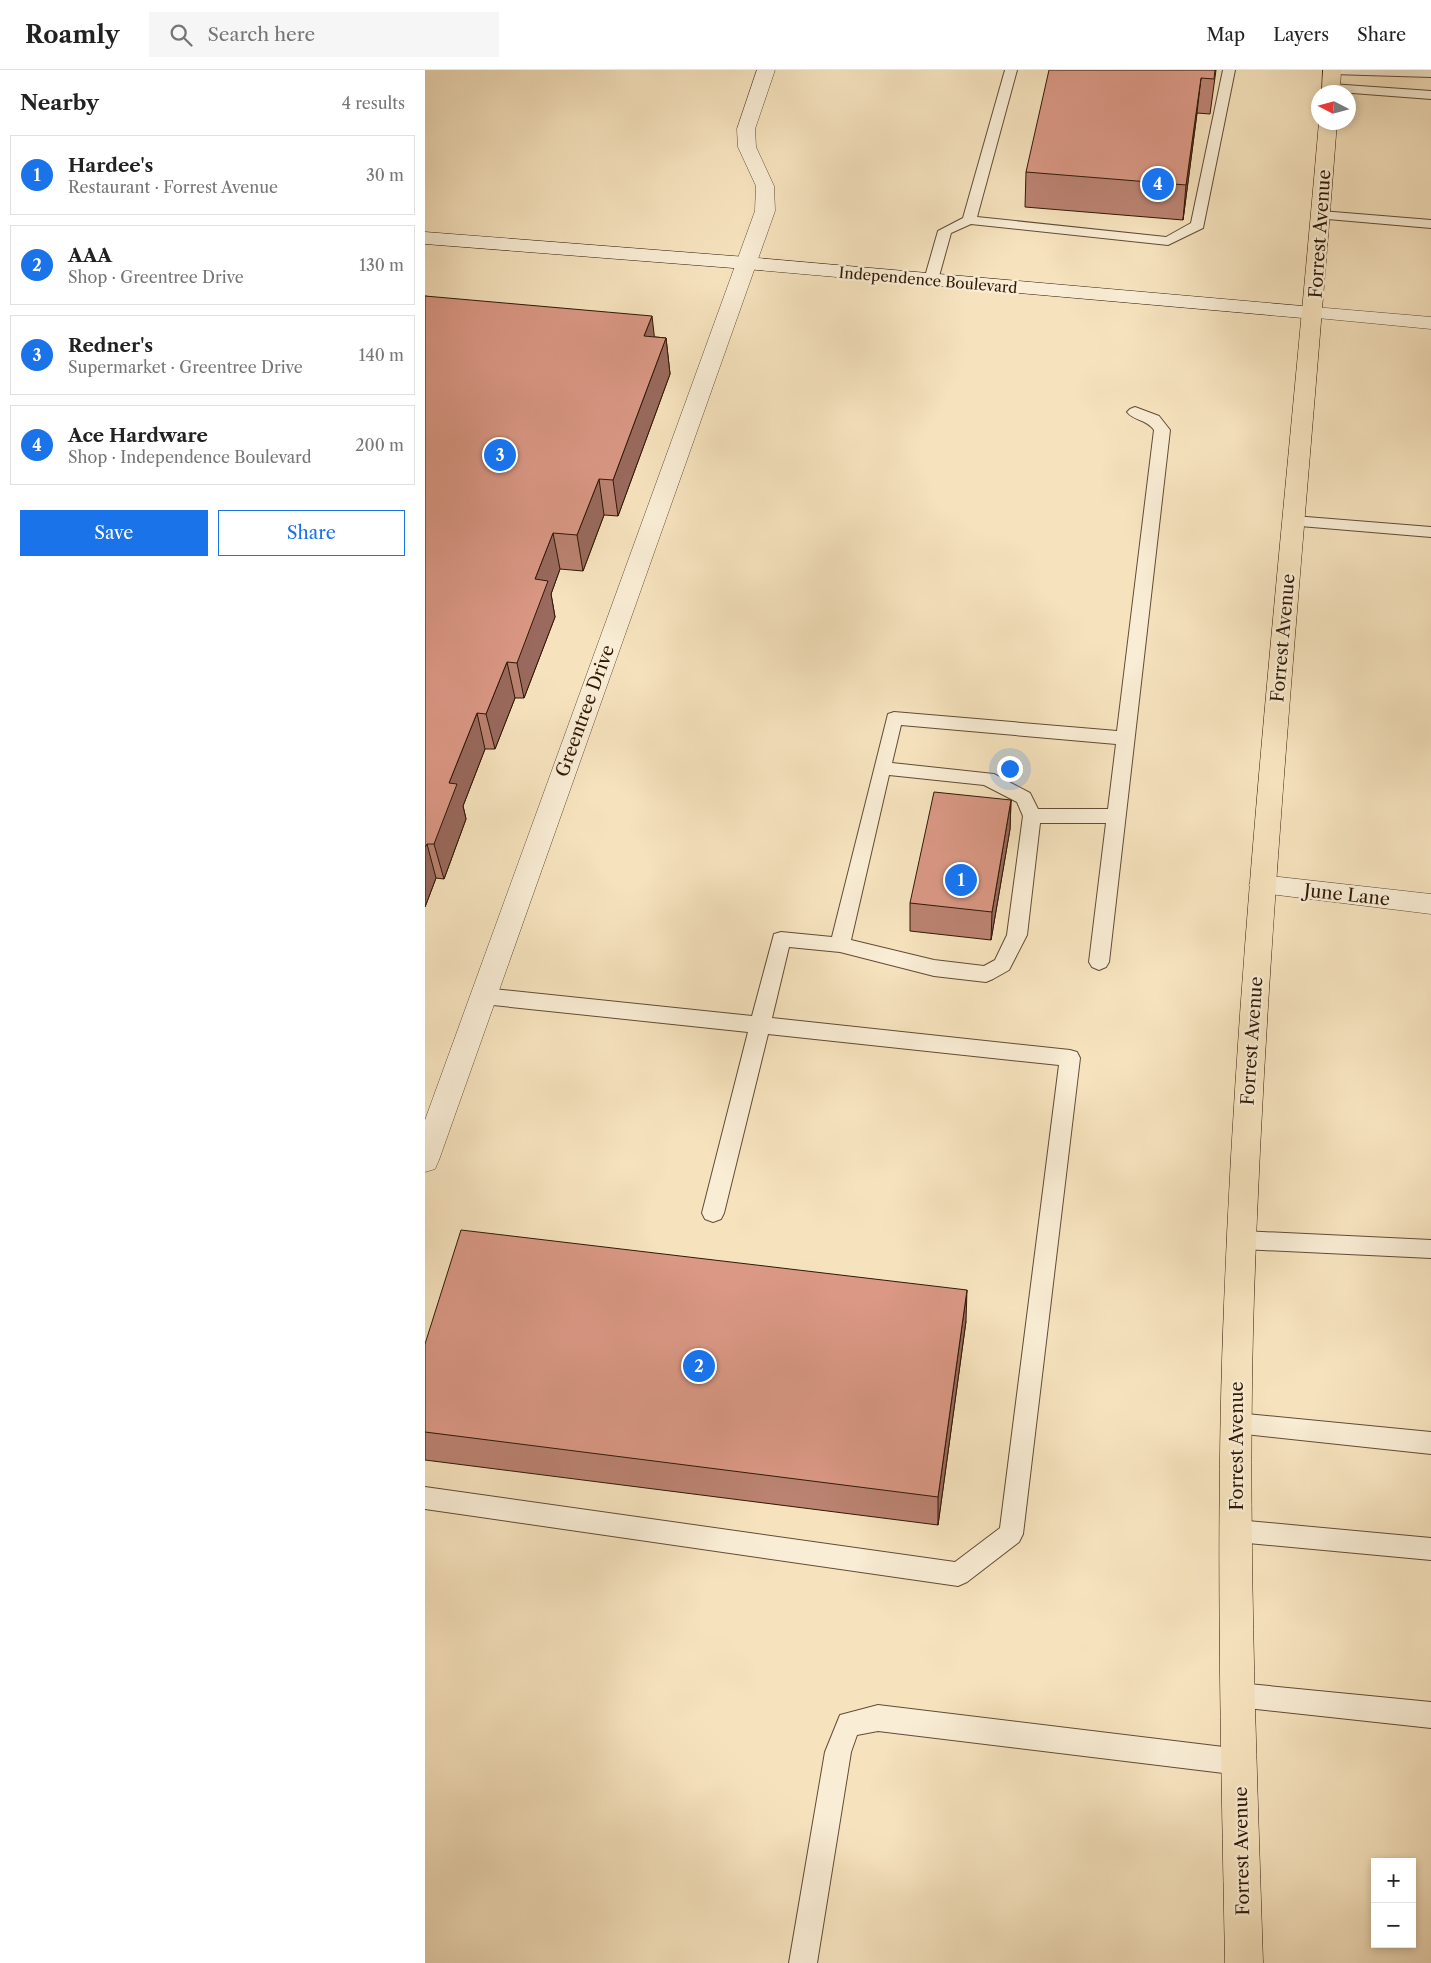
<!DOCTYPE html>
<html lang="en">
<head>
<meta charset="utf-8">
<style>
	:root { --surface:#fff; --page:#f6f6f6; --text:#222; --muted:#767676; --line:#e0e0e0; --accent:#1a73e8 }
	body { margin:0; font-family:"Libre Caslon Text",serif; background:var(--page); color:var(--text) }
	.controls { position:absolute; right:15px; bottom:15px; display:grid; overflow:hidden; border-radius:0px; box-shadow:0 2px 8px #0003 }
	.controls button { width:45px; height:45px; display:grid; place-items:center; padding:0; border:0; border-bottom:1px solid var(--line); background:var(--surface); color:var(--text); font:25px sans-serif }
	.compass { position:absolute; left:886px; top:15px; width:45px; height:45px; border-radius:50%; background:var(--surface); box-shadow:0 2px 8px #0003; rotate:276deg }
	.you { position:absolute; left:584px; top:698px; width:18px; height:18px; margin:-12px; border:4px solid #fff; border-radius:50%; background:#1a73e8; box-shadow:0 0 0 8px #1a73e833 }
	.badge { display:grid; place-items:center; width:32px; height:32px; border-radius:50%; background:var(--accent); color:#fff; font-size:16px; font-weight:700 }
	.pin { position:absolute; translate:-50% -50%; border:2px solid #fff; box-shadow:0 1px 5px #0006 }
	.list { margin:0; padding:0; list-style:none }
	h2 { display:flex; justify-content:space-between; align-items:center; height:65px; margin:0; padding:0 20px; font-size:21px }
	h2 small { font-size:16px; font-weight:400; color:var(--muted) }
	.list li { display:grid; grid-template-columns:32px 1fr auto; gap:15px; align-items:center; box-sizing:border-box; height:80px; margin:0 10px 10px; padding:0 10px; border:1px solid var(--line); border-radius:0px }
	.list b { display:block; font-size:19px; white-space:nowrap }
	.list p { margin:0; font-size:16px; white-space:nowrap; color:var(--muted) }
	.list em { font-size:16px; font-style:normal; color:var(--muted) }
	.actions { display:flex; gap:10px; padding:15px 20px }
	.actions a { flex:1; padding:11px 0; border:1px solid var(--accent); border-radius:0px; text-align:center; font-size:18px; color:var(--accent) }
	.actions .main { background:var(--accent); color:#fff }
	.icon { flex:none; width:28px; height:28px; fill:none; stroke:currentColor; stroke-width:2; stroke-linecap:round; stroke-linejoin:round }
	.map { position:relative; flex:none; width:1006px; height:1893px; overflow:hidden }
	header { display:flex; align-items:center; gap:30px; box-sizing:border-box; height:70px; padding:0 25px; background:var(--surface); border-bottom:1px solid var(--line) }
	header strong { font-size:24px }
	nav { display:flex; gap:28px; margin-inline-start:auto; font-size:18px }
	.search { width:350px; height:45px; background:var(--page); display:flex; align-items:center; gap:12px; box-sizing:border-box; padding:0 18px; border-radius:0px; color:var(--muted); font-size:19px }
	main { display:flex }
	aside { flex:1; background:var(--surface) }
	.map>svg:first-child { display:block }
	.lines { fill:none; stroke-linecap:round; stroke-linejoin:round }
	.lane-casing { stroke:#624b34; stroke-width:2 }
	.street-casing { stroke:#624b34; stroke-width:1 }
	.secondary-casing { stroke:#301806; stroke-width:1 }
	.highway-casing { stroke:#301806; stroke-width:1 }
	.lane { fill:#f9edd5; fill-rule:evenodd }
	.street { fill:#f9edd5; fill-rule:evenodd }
	.secondary { fill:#f9edd5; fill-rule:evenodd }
	.highway { fill:#f6e3be; fill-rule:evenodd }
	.wall { fill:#bb8372; stroke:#301806 }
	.shaded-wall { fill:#996a5d; stroke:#301806 }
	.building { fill:#da9885; stroke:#301806 }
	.labels { text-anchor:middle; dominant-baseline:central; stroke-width:4.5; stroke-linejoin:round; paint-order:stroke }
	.far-street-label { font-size:15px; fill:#301806; stroke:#f9edd5 }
	.street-label { font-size:18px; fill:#301806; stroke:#f9edd5 }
</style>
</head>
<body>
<header>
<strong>Roamly</strong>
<div class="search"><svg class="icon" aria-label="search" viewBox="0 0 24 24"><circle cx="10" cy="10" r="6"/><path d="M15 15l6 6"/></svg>Search here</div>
<nav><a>Map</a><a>Layers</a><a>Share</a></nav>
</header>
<main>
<aside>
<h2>Nearby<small>4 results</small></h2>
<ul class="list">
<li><span class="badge">1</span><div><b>Hardee's</b><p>Restaurant · Forrest Avenue</p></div><em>30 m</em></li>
<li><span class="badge">2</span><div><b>AAA</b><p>Shop · Greentree Drive</p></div><em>130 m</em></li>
<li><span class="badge">3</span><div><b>Redner's</b><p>Supermarket · Greentree Drive</p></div><em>140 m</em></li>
<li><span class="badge">4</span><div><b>Ace Hardware</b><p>Shop · Independence Boulevard</p></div><em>200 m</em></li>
</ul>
<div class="actions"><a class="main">Save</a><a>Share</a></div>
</aside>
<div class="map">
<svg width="1006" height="1893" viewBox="0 0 1006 1893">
	<rect width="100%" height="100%" fill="#f6e3be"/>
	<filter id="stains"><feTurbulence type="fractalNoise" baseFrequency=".004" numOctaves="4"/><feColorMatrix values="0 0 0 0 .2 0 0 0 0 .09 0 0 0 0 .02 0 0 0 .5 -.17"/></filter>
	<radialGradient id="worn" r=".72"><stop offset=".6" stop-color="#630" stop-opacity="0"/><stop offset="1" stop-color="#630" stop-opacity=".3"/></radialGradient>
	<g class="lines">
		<g class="lane-casing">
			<path id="lane" d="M580 0H592L552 147 741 167 766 153 798 0H810L778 158 743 175 546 154 526 163 513 210 506 214 501 213 499 210 513 161 538 148Z
				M901 0H1006V7L907 4Z
				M906 14 1006 21V29L901 21 900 18Z
				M896 141 1006 150V158L891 148 889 145 891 142Z
				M710 337 734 346 745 360 684 892 681 897 674 900 667 897 664 892 681 753H615L602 865 584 900 568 909 561 912 509 906 415 882 364 877 347 948 645 980 652 982 655 988 598 1464 594 1472 542 1512 533 1516 0 1439V1417L530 1492 575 1458 634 995 343 964 299 1143 296 1149 288 1152 280 1149 277 1143 323 962 58 934 51 931 48 926 51 921 58 918 327 946 349 864 356 862 407 867 463 644 469 642 692 661 729 360C721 349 709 351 702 342L705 339ZM476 655 691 674 683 739H613L605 723 569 704 467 693ZM464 705 559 715 592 732 598 746 582 865 570 890 559 896 509 890 426 870Z
				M869 446 1006 457V467L863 455 861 451 863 447Z
				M817 1161 1006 1170V1188L817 1179 809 1177 806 1170 809 1163Z
				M811 1343 1006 1362V1384L811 1363 803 1360 799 1353 803 1346Z
				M812 1450 1006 1468V1490L812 1472 804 1469 800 1461 804 1453Z
				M813 1613 1006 1632V1658L813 1637 804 1634 800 1625 804 1616Z
				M453 1635 815 1679 824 1683 828 1692 824 1701 815 1705 453 1661 432 1665 426 1682 392 1893H364L400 1682 415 1645Z"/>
		</g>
		<g class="street-casing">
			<path id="street" d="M332 0H350L330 59 331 77 349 116 350 141 14 1090 10 1099 0 1102V1050L330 141 331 116 313 77 312 59Z
				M889 237 1006 247V259L882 247 879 243 882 239Z
				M837 805 1006 824V844L828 822 824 815 828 808Z"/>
		</g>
		<g class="secondary-casing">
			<path id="secondary" d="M0 162 321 187 889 237 896 239 899 243 896 247 889 249 321 199 0 174Z"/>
		</g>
		<g class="highway-casing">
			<path id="highway" d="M898 0H916L915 22H897Z
				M894 52H912C882 444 842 834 829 1226 822 1448 831 1671 838 1893H800C796 1674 790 1454 799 1235 814 840 860 447 894 52Z"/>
		</g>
		<use href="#lane" class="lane"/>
		<use href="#street" class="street"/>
		<use href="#secondary" class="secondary"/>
		<use href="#highway" class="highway"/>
	</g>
	<path class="wall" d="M791 0 785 44 772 43 758 150 600 137 601 102Z
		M0 226 230 267 241 268 245 304 193 446 179 445 158 501 135 499 126 524 130 547 99 628H90L70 679H60L38 736 41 749 19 809 11 808 0 837Z
		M586 730 585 759 566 870 485 861V833Z
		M541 1251 513 1455 0 1390V1274Z"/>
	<path class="shaded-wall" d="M776 8 772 43 758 150 761 115Z
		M227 246 231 281 219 266Z
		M241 268 245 304 193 446 188 410Z
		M174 409 179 445 158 501 152 465Z
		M128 463 135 499 126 524 130 547 99 628 92 593 110 509Z
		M82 592 90 628 70 679 61 644Z
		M52 643 60 679 38 736 41 749 19 809 9 774 24 713Z
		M586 730 585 759 566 870 567 842Z
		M2 774 11 808 0 837V777Z
		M542 1220 541 1251 513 1455V1427Z"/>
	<path class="building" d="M624 0H790L789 9 776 8 761 115 601 102Z
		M0 226 227 246 219 266 241 268 188 410 174 409 152 465 128 463 110 509 123 511 92 593 82 592 61 644 52 643 24 713 32 714 9 774H2L0 777Z
		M509 722 586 730 567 842 485 833Z
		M36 1160 542 1220 513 1427 0 1362V1274Z"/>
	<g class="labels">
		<g class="far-street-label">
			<text transform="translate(503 210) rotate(5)">Independence Boulevard</text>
		</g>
		<g class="street-label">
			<text transform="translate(895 164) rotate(-86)">Forrest Avenue</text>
			<text transform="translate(858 568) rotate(-85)">Forrest Avenue</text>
			<text transform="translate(160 641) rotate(-70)">Greentree Drive</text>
			<text transform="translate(922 825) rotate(6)">June Lane</text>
			<text transform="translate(827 971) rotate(-86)">Forrest Avenue</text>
			<text transform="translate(812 1376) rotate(-90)">Forrest Avenue</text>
			<text transform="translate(817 1781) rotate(-91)">Forrest Avenue</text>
		</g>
	</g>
	<rect width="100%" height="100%" filter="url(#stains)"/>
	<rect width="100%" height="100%" fill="url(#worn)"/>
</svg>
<div class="controls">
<button>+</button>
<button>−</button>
</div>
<svg class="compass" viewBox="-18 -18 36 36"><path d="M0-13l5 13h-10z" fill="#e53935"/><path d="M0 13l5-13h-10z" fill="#767676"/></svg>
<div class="you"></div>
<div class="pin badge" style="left:536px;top:810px">1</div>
<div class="pin badge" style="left:274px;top:1296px">2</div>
<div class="pin badge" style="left:75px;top:385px">3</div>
<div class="pin badge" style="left:733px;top:114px">4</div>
</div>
</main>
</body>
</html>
